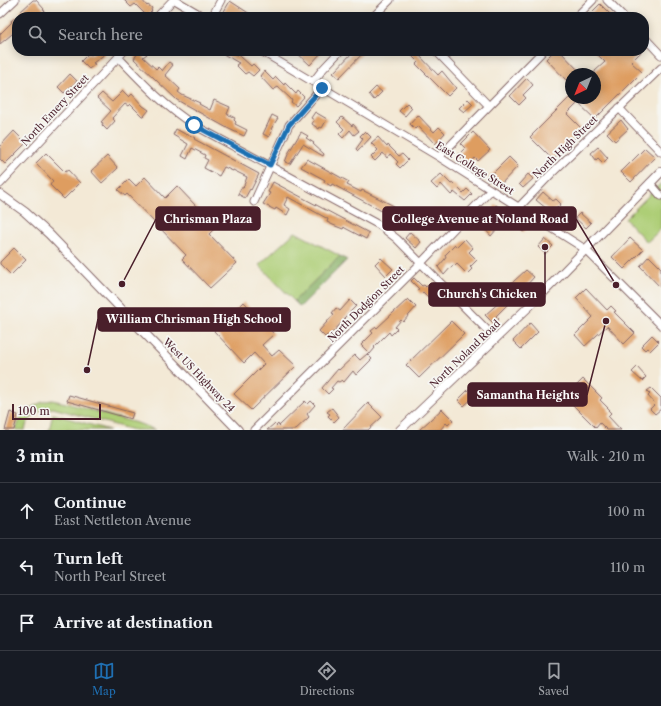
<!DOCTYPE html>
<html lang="en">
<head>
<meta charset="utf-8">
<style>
	:root { --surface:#171b24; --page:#20242c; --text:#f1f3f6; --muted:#9ea1a6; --line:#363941; --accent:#1f6fb2 }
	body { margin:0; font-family:"Libre Caslon Text",serif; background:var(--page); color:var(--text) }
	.compass { position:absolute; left:565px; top:68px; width:36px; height:36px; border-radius:50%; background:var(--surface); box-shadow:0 2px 10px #0003; rotate:223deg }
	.scale { position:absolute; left:12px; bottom:10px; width:89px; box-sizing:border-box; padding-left:4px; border:2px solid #4a1f2b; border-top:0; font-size:11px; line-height:14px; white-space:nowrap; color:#4a1f2b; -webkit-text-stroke:3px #f6f6f2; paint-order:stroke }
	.stop { position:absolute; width:12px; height:12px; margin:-9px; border:3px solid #1f6fb2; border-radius:50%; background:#fff }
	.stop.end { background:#1f6fb2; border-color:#fff; box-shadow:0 1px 4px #0008 }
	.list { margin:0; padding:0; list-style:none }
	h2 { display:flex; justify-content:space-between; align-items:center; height:52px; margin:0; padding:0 16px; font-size:17px }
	h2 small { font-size:13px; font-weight:400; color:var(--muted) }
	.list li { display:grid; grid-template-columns:26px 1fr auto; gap:12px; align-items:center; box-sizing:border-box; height:56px; padding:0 16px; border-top:1px solid var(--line) }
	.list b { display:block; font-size:15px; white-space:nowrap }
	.list p { margin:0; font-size:13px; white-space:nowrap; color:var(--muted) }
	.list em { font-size:13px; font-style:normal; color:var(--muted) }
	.icon { flex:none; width:22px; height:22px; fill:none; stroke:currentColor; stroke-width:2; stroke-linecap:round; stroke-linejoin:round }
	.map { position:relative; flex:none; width:661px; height:430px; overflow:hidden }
	.search { position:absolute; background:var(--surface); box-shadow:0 2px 10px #0003; left:12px; right:12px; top:12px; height:44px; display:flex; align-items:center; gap:10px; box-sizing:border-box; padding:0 14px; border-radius:16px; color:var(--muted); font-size:15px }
	.sheet { height:220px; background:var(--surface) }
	nav { display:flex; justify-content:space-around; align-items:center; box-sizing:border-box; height:56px; border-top:1px solid var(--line); background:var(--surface); font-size:11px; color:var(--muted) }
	nav a { display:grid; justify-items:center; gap:2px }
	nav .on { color:var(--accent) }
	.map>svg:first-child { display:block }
	.green { fill:#adce76; stroke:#7c7650 }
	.forest { fill:#8ab167; stroke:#6a6849 }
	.building { fill:#de9d60 }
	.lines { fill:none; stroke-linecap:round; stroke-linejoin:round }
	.minor-casing { stroke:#856667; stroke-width:9 }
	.major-casing { stroke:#856667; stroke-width:10 }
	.minor { stroke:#fff; stroke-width:7 }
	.major { stroke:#fff; stroke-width:8 }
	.route { stroke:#1f6fb2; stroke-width:5 }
	.labels { text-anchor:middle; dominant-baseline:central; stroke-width:3.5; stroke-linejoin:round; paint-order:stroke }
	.street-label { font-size:10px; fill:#4a1f2b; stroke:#f6f6f2 }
	.leader { fill:none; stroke:#4a1f2b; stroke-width:1.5 }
	.callout-dot { fill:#4a1f2b; stroke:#f6f6f2; stroke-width:1.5 }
	.callout { fill:#4a1f2b; stroke:#4a1f2b; stroke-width:1.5 }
	.callout-label { font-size:11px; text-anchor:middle; font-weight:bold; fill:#fff }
</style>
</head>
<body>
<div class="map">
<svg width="661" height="430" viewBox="0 0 661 430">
	<rect width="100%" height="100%" fill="#f6f6f2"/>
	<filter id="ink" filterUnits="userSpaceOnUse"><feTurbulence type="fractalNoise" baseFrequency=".025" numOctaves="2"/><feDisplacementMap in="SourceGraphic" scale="8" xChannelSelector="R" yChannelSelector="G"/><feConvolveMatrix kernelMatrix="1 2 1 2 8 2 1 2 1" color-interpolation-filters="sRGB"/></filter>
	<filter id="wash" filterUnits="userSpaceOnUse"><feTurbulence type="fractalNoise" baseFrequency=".012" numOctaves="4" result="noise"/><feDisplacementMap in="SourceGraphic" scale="16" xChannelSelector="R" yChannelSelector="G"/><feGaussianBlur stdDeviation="0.9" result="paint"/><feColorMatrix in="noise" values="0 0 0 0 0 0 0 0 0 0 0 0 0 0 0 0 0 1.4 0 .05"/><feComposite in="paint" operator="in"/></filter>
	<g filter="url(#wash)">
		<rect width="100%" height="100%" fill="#f3e9d6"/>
		<path class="green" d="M661 183V229L647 242 625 219Z
			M295 232 340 256 294 301 259 265Z
			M52 400 66 403 140 424 155 430H133L53 408 43 409 35 414 27 423 25 430H16C20 413 35 402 52 400Z
			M53 414 109 430H49Z"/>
		<path class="forest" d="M340 256 347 260 300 307 294 301Z"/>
		<g id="blocks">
			<path class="building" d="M33 0H36L44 9 43 10 45 11 39 17H25L20 12Z
				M124 0H142L147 6 148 5 152 8 151 10 152 11 146 17H140L144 13 135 4 131 7Z
				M230 1 250 14 248 17H231L223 13Z
				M600 4 613 17H587Z
				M17 16V30L0 44V34L12 22 11 21Z
				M95 51H102L105 54 93 63 95 64 89 69 81 61 87 55 90 53 91 55Z
				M139 51H144L147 54 143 57 156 69 158 67 162 71 169 62 173 65 165 75 180 89 178 92 182 95 200 103 199 104 210 110 214 100 230 107 227 114 235 118 234 120 236 122 235 124 247 130 244 136 229 129 177 100 134 59Z
				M218 51H231L241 57 251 66 253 64 259 70 253 76 248 72 245 74 236 65 239 63Z
				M295 51H323L310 65Z
				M354 51H365L339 78 333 73Z
				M407 51H422L418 54 438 75 442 71 456 88 448 96 416 64 418 62Z
				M554 51H560L578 70 574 74H571V77L567 81 546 59Z
				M594 51H642L631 62 642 72 595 119 578 103 567 114 583 130 553 160 530 137 569 98H595V71L605 62Z
				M264 71 273 80 276 77 284 85 285 83 296 94 298 91 304 97 296 106 291 102 292 101 291 99 278 87 273 90 260 76Z
				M70 74 77 81 64 93 58 87Z
				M527 78 533 85 523 95 526 98 519 105 510 96Z
				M376 87 382 92 374 100 369 94Z
				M123 91 129 97 132 94 143 106 149 110 144 116H142L130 104 128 106 125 104 112 118 115 121 107 130 102 125 103 123 101 122 111 111 97 98 102 93 112 102Z
				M468 99 473 104 464 112 459 108Z
				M407 103 412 108 405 116 399 111Z
				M315 112 327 119 322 128 320 127 319 129 312 124 314 120 311 118Z
				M272 115 278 118 271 129 273 130 269 137 263 134Z
				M418 115 434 132 439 127 445 133 435 144 418 126 415 129 410 124Z
				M342 117 352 126 353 124 359 131 354 135 350 130 343 138 339 134 344 129 337 122Z
				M621 120 628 129 615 141 607 133Z
				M176 129 187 135 188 134 195 138 194 139 259 174 251 190 250 189 245 198 238 194 241 188H243L247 177 233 170V171L224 167 219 176 204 168 208 160 204 158 205 155 192 148 187 159 182 156 188 144 173 135Z
				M14 131 26 143 5 164 0 159V146Z
				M365 131 371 137 358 151 356 149 363 139 360 136Z
				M301 132 308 136 306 138 314 143 313 144 324 154 323 156 303 144 290 164 285 162 289 152Z
				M473 132 490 150 478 161 475 158 468 165 458 155 465 148 461 144Z
				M378 137 387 147 388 145 399 156 402 154 408 160 400 168 396 164 398 162 390 154 387 158 383 153 375 161 371 157 378 150 371 143Z
				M598 147 608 158 603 163 598 158 596 160 591 153Z
				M645 148 655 157 631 182 621 172Z
				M46 153 65 172 68 170 80 183 64 199 50 185 53 181 36 163Z
				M107 156 118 168 102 183 91 171Z
				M509 157 518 166 499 186 487 179Z
				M307 159 349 182 347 185 361 192 362 190 394 206 389 215 332 184 331 186 324 182 325 180 301 167Z
				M441 174 451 184 453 183 463 193 467 189 472 194 465 201 454 192 451 195 441 184 437 189 431 183Z
				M528 174 533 179 523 188 519 184Z
				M145 177 165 198 177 186 216 227 209 234 237 263 210 288 182 259 186 255 127 194 125 196 118 190 129 179 136 186Z
				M273 182 369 233 366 239 345 228 344 227 343 229 333 225 327 222 328 219 288 197 284 205 290 209 287 215 276 208 275 210 263 204 270 193 268 192Z
				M543 192 553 201 556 199 561 204 552 213 536 200Z
				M496 205 500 208 499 210 506 215 502 219 501 218 494 227 497 229 491 236 484 228 493 216 490 213Z
				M580 213 591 223 586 228 575 218Z
				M528 220 532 224 523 232 518 226 523 221 525 223Z
				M410 232 421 242 416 248 405 238Z
				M630 238 643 250 624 269 612 257Z
				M465 239 473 248 469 252 477 260 470 267 472 269 467 274 457 264 455 266 454 265 452 266 444 275 438 267 445 259 446 257 445 255 455 245 457 247Z
				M545 239 553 246 545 254 538 247Z
				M14 248 26 260 11 275 0 264V262Z
				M649 256 661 268V288L640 266Z
				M381 258 393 269 386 276 375 264Z
				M526 270 534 277 526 286 529 288 524 293 519 288 508 300 501 293Z
				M414 278 422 286 424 285 426 287 428 285 435 292 429 298 423 292 421 294 417 290 419 289 411 281Z
				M586 288 607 310 611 306 616 311 614 312 635 333 624 344 607 326 585 346 575 335 593 317 576 298Z
				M408 299 416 307 403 322 401 320 395 327 397 329 391 335 389 332 374 347 375 348 370 354 361 345 373 333 371 331 376 327 377 328Z
				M350 300 356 306 344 318 345 319 331 334 329 336 327 335 325 337 319 331 334 314 332 313 336 308 340 311Z
				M502 300 507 305 496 316 499 319 494 324 485 315Z
				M244 302 274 334 262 345 272 356 279 350 296 366 251 410 234 394 264 364 254 353 244 363 214 331Z
				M451 321 464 334 419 378 406 365Z
				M530 323 538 332 521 349 513 341Z
				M652 335 659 342 650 351 647 348 645 350 641 346Z
				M367 354 372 359 356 375 353 371 344 382 342 380 339 382 337 381 331 388 333 389 328 394 322 388 338 369 339 370 355 355 360 360Z
				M637 367 646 377 642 381 632 372Z
				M583 379 602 398 600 400 609 409 608 410 611 413 608 416 621 430H607L600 423 596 428 565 397Z
				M470 388 477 394 464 406 458 400Z
				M651 388 661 398V409L655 414 650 409 655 404 648 396 650 394 647 391Z
				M69 395 133 413 131 419 67 401Z
				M305 401 308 404 311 401 315 405 307 414 309 417 295 430H267L274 424 276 426 278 424 279 426Z
				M368 403 382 417 368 430H342Z
				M332 408 339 417 334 422 328 416 330 414 327 412Z
				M442 409 453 420 448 425 446 423 440 430H419Z
				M10 412 18 415 14 430H5Z"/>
		</g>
	</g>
	<g filter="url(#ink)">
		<use href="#blocks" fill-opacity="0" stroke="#856667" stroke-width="1"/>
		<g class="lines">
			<g class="minor-casing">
				<path id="minor" d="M175 0 204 17
					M607 0 624 17
					M0 14 15 0
					M157 17 173 0
					M212 17 221 0
					M373 17 390 0
					M576 17 593 0
					M644 37 661 55
					M261 51 439 157 585 249 661 325
					M436 51 489 106
					M118 57C142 82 164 106 194 125L379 225 397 239 495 338
					M313 82 323 69 340 51
					M619 108 661 152
					M439 157 543 51
					M650 183 661 196
					M0 184 124 51
					M254 202 289 125 322 88
					M519 207 551 174 661 68
					M254 430 420 264 491 190"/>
			</g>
			<g class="major-casing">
				<path id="major" d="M0 194 25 212 49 234 238 430
					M400 430 541 295 661 172"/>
			</g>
			<use href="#minor" class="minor"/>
			<use href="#major" class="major"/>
		</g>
	</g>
	<g class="lines" filter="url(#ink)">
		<path class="route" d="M194 125 270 165 289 125 322 88"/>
	</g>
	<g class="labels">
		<g class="street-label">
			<text transform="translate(55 110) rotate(-47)">North Emery Street</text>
			<text transform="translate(565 147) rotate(-44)">North High Street</text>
			<text transform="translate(475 168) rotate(32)">East College Street</text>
			<text transform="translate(366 304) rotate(-45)">North Dodgion Street</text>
			<text transform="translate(465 354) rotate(-44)">North Noland Road</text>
			<text transform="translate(199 375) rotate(46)">West US Highway 24</text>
		</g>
	</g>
	<path class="leader" d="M616 285L576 219M122 284L156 219M545 247L545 294M87 370L98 319M606 321L587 395"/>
	<g class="callout-dot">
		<circle cx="616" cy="285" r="4"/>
		<circle cx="122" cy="284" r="4"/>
		<circle cx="545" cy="247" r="4"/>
		<circle cx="87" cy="370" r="4"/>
		<circle cx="606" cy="321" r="4"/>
	</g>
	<g class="callout">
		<rect x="383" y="207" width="193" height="23" rx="4"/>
		<rect x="156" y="207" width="104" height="23" rx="4"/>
		<rect x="429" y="283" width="116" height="23" rx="4"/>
		<rect x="98" y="308" width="192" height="23" rx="4"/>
		<rect x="468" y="383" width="119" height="23" rx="4"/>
	</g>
	<g class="callout-label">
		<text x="480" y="223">College Avenue at Noland Road</text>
		<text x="208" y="223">Chrisman Plaza</text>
		<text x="487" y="298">Church's Chicken</text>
		<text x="194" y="323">William Chrisman High School</text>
		<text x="528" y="399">Samantha Heights</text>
	</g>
</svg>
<svg class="compass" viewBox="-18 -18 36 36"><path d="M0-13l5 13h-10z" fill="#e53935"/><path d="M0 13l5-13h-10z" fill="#9ea1a6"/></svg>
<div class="scale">100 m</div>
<div class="stop" style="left:194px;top:125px"></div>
<div class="stop end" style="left:322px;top:88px"></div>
<div class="search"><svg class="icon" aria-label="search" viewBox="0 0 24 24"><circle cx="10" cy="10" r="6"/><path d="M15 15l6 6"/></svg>Search here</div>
</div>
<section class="sheet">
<h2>3 min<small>Walk · 210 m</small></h2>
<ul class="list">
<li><svg class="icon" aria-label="ahead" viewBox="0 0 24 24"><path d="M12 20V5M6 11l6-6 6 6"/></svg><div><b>Continue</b><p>East Nettleton Avenue</p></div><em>100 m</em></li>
<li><svg class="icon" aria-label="left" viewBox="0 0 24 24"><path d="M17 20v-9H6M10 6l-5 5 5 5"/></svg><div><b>Turn left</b><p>North Pearl Street</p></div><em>110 m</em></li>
<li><svg class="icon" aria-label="arrive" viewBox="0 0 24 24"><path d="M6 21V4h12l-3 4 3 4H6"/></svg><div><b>Arrive at destination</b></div></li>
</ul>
</section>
<nav>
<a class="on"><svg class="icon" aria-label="map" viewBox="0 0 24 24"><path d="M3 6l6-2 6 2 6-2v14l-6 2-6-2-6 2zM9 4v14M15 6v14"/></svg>Map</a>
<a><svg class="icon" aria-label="directions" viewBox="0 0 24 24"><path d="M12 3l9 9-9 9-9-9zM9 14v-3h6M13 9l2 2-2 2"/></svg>Directions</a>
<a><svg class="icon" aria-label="saved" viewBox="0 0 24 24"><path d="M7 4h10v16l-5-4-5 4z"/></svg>Saved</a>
</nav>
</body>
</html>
